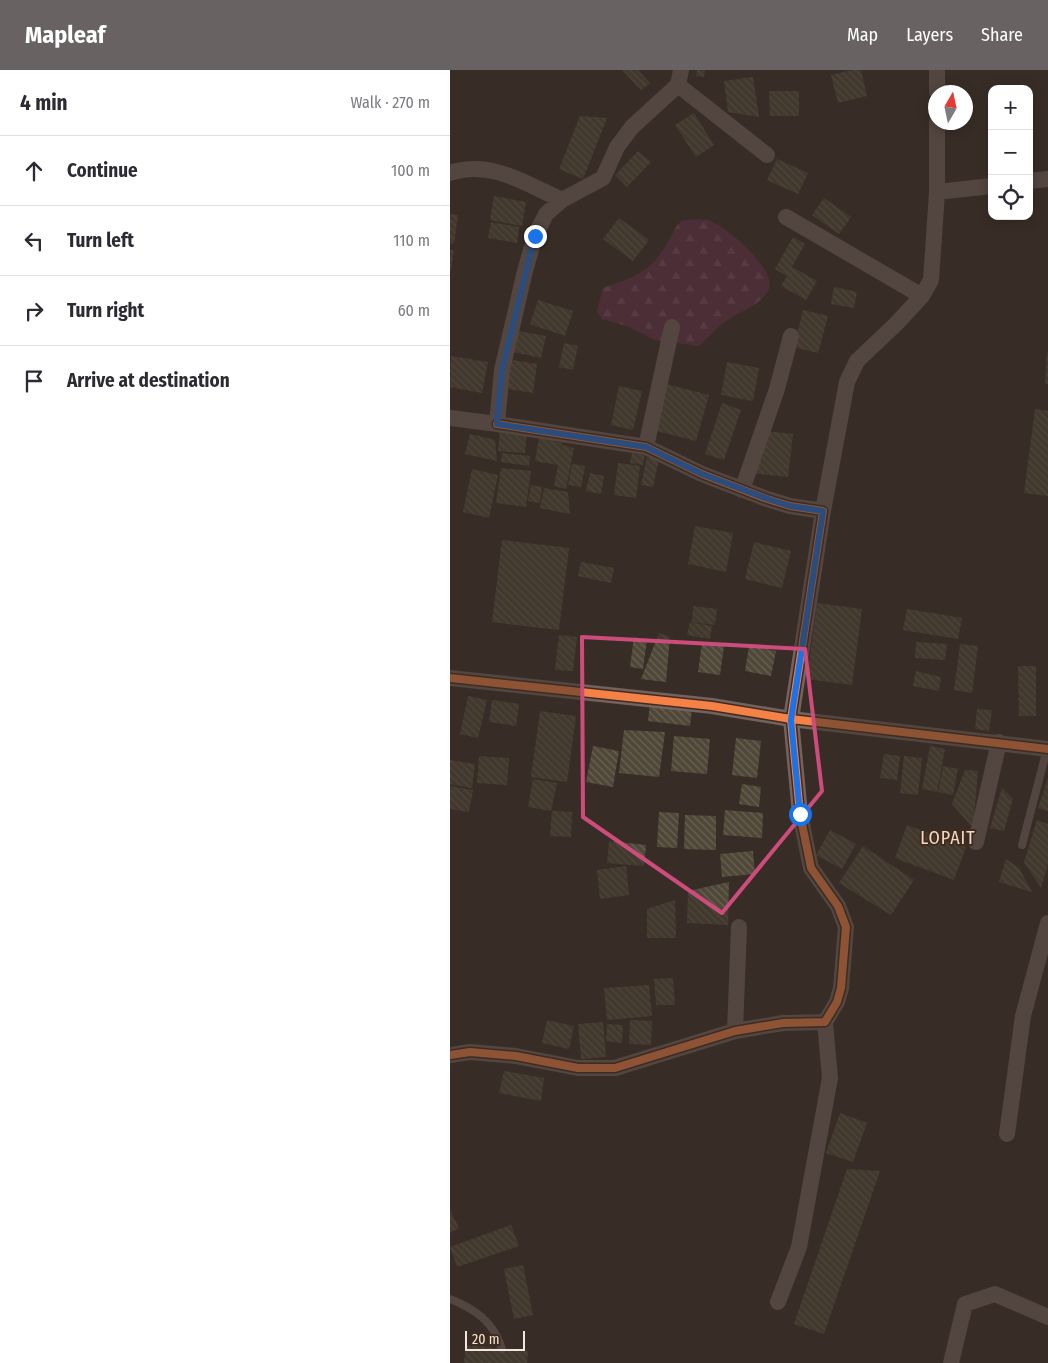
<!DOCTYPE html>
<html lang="en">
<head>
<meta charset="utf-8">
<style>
	:root { --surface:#fff; --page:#f7f7f7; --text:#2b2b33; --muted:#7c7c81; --line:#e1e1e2; --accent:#686263 }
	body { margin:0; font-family:"Fira Sans Condensed",sans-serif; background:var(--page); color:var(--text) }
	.controls { position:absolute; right:15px; top:15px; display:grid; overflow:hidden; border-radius:10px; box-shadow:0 2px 12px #0003 }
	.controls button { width:45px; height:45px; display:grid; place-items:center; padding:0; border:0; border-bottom:1px solid var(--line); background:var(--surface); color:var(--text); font:25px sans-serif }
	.compass { position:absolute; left:478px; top:15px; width:45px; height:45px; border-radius:50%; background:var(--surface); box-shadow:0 2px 12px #0003; rotate:9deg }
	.scale { position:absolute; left:15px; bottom:12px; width:60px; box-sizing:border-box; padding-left:5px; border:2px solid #f3e6dd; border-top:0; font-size:14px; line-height:18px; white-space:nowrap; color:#f3e6dd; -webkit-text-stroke:4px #402c1e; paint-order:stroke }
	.stop { position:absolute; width:15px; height:15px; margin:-11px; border:4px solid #1a73e8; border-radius:50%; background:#fff }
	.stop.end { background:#1a73e8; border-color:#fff; box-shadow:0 1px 5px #0008 }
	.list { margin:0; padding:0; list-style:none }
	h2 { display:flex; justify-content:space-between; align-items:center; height:65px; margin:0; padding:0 20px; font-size:21px }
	h2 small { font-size:16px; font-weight:400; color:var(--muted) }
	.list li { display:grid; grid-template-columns:32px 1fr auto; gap:15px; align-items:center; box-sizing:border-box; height:70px; padding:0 20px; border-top:1px solid var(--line) }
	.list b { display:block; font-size:19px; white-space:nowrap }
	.list em { font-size:16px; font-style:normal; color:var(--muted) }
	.icon { flex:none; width:28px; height:28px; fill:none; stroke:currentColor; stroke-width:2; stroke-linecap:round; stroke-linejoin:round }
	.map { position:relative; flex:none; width:598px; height:1293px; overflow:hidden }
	header { display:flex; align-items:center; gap:30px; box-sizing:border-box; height:70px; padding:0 25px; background:var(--accent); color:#fff }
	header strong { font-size:24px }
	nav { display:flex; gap:28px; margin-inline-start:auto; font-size:18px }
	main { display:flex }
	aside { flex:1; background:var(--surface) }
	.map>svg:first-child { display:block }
	.forest { fill:url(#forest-firs) }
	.building { fill:url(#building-back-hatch) }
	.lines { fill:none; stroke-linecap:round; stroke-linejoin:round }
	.lane { stroke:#73625f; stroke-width:8 }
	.street { stroke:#73625f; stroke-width:16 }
	.cycleway-casing { stroke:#402c1e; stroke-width:11 }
	.cycleway { stroke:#f48246; stroke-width:8 }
	.route { stroke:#1a73e8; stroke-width:6 }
	.marked { fill:none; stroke:#ce4c7c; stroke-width:4; stroke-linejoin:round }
	.labels { text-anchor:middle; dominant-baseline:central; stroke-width:4; stroke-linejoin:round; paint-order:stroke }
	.quarter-label { font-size:18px; letter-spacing:1px; fill:#f3d9c7; stroke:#402c1e }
</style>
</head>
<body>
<header>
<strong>Mapleaf</strong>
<nav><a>Map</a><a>Layers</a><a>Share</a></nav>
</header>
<main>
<aside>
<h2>4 min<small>Walk · 270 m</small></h2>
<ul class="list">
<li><svg class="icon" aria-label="ahead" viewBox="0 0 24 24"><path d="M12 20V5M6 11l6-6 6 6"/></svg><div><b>Continue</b></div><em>100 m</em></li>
<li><svg class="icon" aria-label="left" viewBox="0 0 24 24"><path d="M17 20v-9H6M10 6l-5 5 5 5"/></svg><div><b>Turn left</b></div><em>110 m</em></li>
<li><svg class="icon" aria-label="right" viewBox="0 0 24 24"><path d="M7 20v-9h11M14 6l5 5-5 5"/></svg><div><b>Turn right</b></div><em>60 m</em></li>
<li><svg class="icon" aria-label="arrive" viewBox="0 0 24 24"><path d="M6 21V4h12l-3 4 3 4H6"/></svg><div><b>Arrive at destination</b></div></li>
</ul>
</aside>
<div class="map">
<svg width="598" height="1293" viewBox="0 0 598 1293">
	<defs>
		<pattern id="forest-firs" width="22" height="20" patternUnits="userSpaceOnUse" patternTransform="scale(1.25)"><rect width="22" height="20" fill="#63304a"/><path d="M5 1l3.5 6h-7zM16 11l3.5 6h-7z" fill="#7a4e64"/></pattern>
		<pattern id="building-back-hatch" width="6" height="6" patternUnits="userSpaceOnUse" patternTransform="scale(1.25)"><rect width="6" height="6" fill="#4f4738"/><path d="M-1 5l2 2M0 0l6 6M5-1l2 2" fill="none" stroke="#696254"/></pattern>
	</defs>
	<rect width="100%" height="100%" fill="#382d26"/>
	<path class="forest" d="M233 150C241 150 250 149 257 150 274 154 330 201 318 221 308 236 295 239 281 248 269 255 259 267 249 276L205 270 179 257 152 249 147 241 153 218C185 207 200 203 218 172 224 163 224 156 233 150Z"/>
	<path class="building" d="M172 0H188L200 13 191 20Z
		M247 0H255L254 7 246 6Z
		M402 0H411L417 26 388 33 381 5Z
		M303 7 309 47 278 42 274 11Z
		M319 21H349V46H320Z
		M244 43 264 75 246 87 225 55Z
		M130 46 157 48 133 109 109 99Z
		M188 81 201 92 177 117 165 105Z
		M327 89 358 103 348 124 317 110Z
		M44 126 76 132 72 156 40 150Z
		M374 128 401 147 389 164 362 145Z
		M0 144 8 145 4 174 0 173Z
		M169 148 199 170 183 191 153 169Z
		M41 152 69 157 67 173 38 168Z
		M343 167 355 174 342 197 367 211 356 230 331 216 337 206 325 199Z
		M0 180H4L1 200H0Z
		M384 217 407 222 404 238 381 234Z
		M88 230 123 241 115 266 80 254Z
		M353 240 378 246 368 283 344 277Z
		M68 261 96 266 91 288 63 282Z
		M114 273 128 276 123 300 109 297Z
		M597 282 598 283V314H595Z
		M1 286 38 292 32 323 0 317Z
		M57 289 87 294 83 323 52 318Z
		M277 292 309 298 303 331 271 325Z
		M216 314 259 325 246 371 203 360Z
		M169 316 192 321 183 360 161 355Z
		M272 333 291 340 274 390 255 384Z
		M585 339 598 341V426L574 423Z
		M50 359 77 361 75 383 48 381Z
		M305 360 343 364 338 407 300 403Z
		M20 364 45 370 47 391 15 384Z
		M89 368 112 373 108 392 112 375 124 378 116 419 104 416 108 395 85 391Z
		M52 383 80 386 79 396 51 392Z
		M182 383 195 385 193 395 180 393Z
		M197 387 209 389 203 417 191 415Z
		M168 393 190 396 186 428 164 425Z
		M122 394 135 396 131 417 118 415Z
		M51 398 81 401 76 437 46 433Z
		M22 399 48 405 39 448 13 442Z
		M140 403 154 406 151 424 136 421Z
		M81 415 92 417 90 433 78 431Z
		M94 418 118 422 120 444 90 438Z
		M245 456 283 463 276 502 238 494Z
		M52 470 119 478 109 560 42 552Z
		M304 472 341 481 332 518 295 509Z
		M131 492 164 498 161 513 128 506Z
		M367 533 412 539 402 615 357 609Z
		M243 536 267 539 265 555 242 552Z
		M457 539 512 548 508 569 453 560Z
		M240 552 262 556 260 569 237 565Z
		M209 563 220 567 216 612 191 609Z
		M109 565 127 567 123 601 105 600Z
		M184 567 197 569 193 599 180 597Z
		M466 572 497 574 495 590 465 588Z
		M252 573 274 576 270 605 248 602Z
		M510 574 528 576 522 623 504 620Z
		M299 576 326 581 321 606 295 601Z
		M568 596H586V646H569Z
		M466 601 491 607 489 621 463 616Z
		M18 626 37 630 28 668 10 664Z
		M42 630 69 634 66 656 39 652Z
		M200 633 242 639 240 656 198 651Z
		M527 639 542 640 539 661 525 659Z
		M90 641 126 646 117 712 81 707Z
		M174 660 215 662 209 707 169 703Z
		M224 666 260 669 257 704 221 701Z
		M286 668 311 671 307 708 282 705Z
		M143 676 169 681 163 717 136 712Z
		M480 676 495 679 487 722 472 719Z
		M434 684 450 686 447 710 430 708Z
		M29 686 59 688 57 715 27 713Z
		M454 686 472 688 468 725 450 723Z
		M0 690 25 694 22 718 0 714Z
		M493 696 508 699 503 725 488 722Z
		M515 700 528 701 523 758 502 734Z
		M598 708V741L588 738Z
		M83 709 107 713 101 741 78 737Z
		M292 714 311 717 309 737 289 734Z
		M0 716 23 720 19 742 0 739Z
		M552 718 563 729 554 761 540 758Z
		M275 740 313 743 312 768 273 765Z
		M102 741 122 742 121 767 100 766Z
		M209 742 229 743 227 778 207 777Z
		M235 745 266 746V780L234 779Z
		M587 750 598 754V794L591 818 574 792Z
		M457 755 516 777 504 810 445 788Z
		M380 760 406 774 392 799 366 785Z
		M159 771 196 775 194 796 157 793Z
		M413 776 464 810 441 845 389 813Z
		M303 781 305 804 272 807 270 784Z
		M556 789 569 798 582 822 549 812Z
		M176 796 179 825 150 829 147 800Z
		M279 812 278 855 237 853 238 821Z
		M225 830 226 868H197V839Z
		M223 908 225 935H206L204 909Z
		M199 915 202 946 157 950 154 918Z
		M97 950 124 956 119 979 92 973Z
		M180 950 202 951 201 975 179 974Z
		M153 952 156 987 131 989 128 954Z
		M157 954 173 955 172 973 156 971Z
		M54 1001 94 1008 91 1031 49 1023Z
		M390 1043 417 1053 403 1092 376 1083Z
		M397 1099 430 1101 374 1264 344 1254Z
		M0 1140 9 1158 0 1163Z
		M61 1155 69 1176 7 1197 0 1177Z
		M73 1195 83 1245 64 1249 54 1199Z
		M16 1275 78 1281 77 1293H14Z"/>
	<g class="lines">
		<path class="lane" d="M572 775 597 679
			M0 1229C25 1239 44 1252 52 1279"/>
		<path class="street" d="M228 15 317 85
			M487 22V0
			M0 103C40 89 76 114 112 130
			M579 111 598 109
			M487 122 542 116
			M336 147 472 226
			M0 348 47 354 52 300 75 201 85 166 96 144 112 130 153 108 167 77 182 57 228 15 231 0
			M196 377 222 257
			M292 420 327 319 341 266
			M373 441 397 312 407 291 446 254 472 226 481 210 487 122V52
			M0 608 262 636 341 649 598 679
			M526 772 549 672
			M285 961 289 857
			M0 985 20 982 66 986 128 998H165L285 961 333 953 375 952 387 932 391 918 396 857 388 836 361 798 350 744 341 649 373 441 340 436 317 429 252 404 196 377 47 354
			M557 1064 573 946 598 853
			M328 1232 349 1177 380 1008 375 952
			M501 1293 515 1234 545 1224 598 1247"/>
		<g class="cycleway-casing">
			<path id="cycleway" d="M0 608 262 636 341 649 598 679
				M0 985 20 982 66 986 128 998H165L285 961 333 953 375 952 387 932 391 918 396 857 388 836 361 798 350 744 341 649 373 441 340 436 317 429 252 404 196 377 47 354"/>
		</g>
		<use href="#cycleway" class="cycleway"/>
	</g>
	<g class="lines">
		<path class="route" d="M85 166 52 300 47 354 196 377 252 404 318 429 340 436 373 441 341 650 350 744"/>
	</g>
	<path d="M0 0H598V1293H0ZM132 567 355 579 372 721 272 843 133 747Z" fill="#382d26" fill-opacity=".55" fill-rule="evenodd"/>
	<path class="marked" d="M132 567 355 579 372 721 272 843 133 747Z"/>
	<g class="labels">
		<g class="quarter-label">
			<text x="498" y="768">LOPAIT</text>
		</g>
	</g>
</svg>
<div class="controls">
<button>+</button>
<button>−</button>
<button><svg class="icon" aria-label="locate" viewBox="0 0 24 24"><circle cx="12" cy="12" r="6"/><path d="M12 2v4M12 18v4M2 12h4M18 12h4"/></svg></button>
</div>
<svg class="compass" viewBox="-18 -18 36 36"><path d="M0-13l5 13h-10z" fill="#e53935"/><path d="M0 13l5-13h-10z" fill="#7c7c81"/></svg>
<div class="scale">20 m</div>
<div class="stop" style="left:350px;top:744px"></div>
<div class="stop end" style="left:85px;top:166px"></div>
</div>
</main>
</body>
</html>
